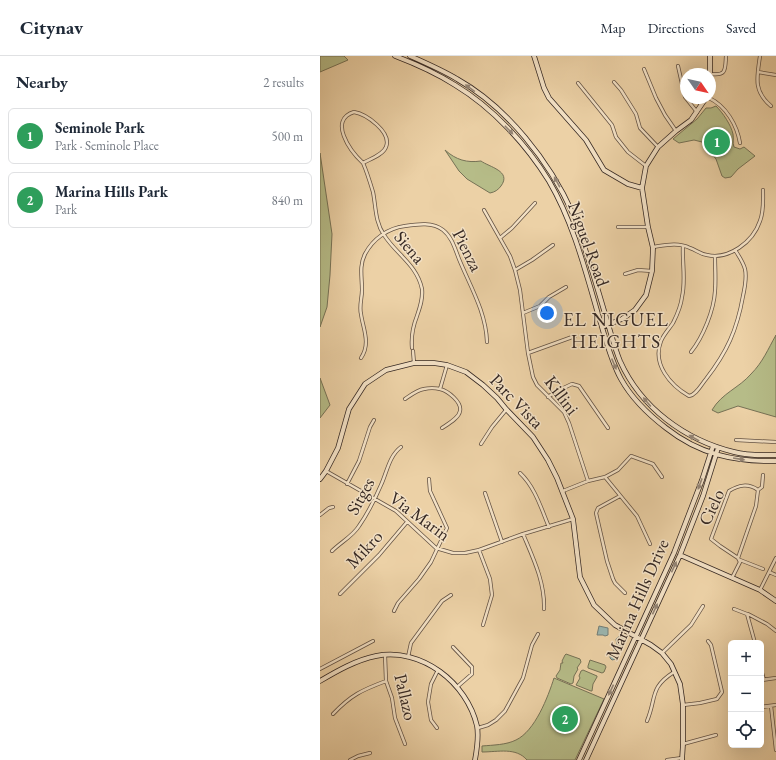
<!DOCTYPE html>
<html lang="en">
<head>
<meta charset="utf-8">
<style>
	:root { --surface:#fff; --page:#f2f2f3; --text:#1f2937; --muted:#747a83; --line:#e0e1e3; --accent:#8f2418 }
	body { margin:0; font-family:"EB Garamond",serif; background:var(--page); color:var(--text) }
	.controls { position:absolute; right:12px; bottom:12px; display:grid; overflow:hidden; border-radius:6px; box-shadow:0 4px 16px #0002 }
	.controls button { width:36px; height:36px; display:grid; place-items:center; padding:0; border:0; border-bottom:1px solid var(--line); background:var(--surface); color:var(--text); font:20px sans-serif }
	.compass { position:absolute; left:360px; top:12px; width:36px; height:36px; border-radius:50%; background:var(--surface); box-shadow:0 4px 16px #0002; rotate:124deg }
	.you { position:absolute; left:227px; top:257px; width:14px; height:14px; margin:-10px; border:3px solid #fff; border-radius:50%; background:#1a73e8; box-shadow:0 0 0 6px #1a73e833 }
	.badge { display:grid; place-items:center; width:26px; height:26px; border-radius:50%; background:var(--accent); color:#fff; font-size:13px; font-weight:700 }
	.pin { position:absolute; translate:-50% -50%; border:2px solid #fff; box-shadow:0 1px 4px #0006 }
	.list { margin:0; padding:0; list-style:none }
	h2 { display:flex; justify-content:space-between; align-items:center; height:52px; margin:0; padding:0 16px; font-size:17px }
	h2 small { font-size:13px; font-weight:400; color:var(--muted) }
	.list li { display:grid; grid-template-columns:26px 1fr auto; gap:12px; align-items:center; box-sizing:border-box; height:56px; margin:0 8px 8px; padding:0 8px; border:1px solid var(--line); border-radius:6px }
	.list b { display:block; font-size:15px; white-space:nowrap }
	.list p { margin:0; font-size:13px; white-space:nowrap; color:var(--muted) }
	.list em { font-size:13px; font-style:normal; color:var(--muted) }
	.icon { flex:none; width:22px; height:22px; fill:none; stroke:currentColor; stroke-width:2; stroke-linecap:round; stroke-linejoin:round }
	.map { position:relative; flex:none; width:456px; height:704px; overflow:hidden }
	header { display:flex; align-items:center; gap:24px; box-sizing:border-box; height:56px; padding:0 20px; background:var(--surface); border-bottom:1px solid var(--line) }
	header strong { font-size:19px }
	nav { display:flex; gap:22px; margin-inline-start:auto; font-size:14px }
	main { display:flex }
	aside { flex:1; background:var(--surface) }
	.map>svg:first-child { display:block }
	.green { fill:#b6bc88; stroke:#767256 }
	.water { fill:#9ab5af; stroke:#727d77 }
	.lines { fill:none; stroke-linecap:round; stroke-linejoin:round }
	.street-casing { stroke:#635244; stroke-width:4 }
	.secondary-casing { stroke:#352823; stroke-width:5.5 }
	.street { stroke:#f3e1c5; stroke-width:2.5 }
	.secondary { stroke:#f3e1c5; stroke-width:4 }
	.oneway { fill:#948474 }
	.labels { text-anchor:middle; dominant-baseline:central; stroke-width:3; stroke-linejoin:round; paint-order:stroke }
	.street-label { font-size:18px; fill:#352823; stroke:#f3e1c5 }
	.neighbourhood-label { font-size:19px; letter-spacing:1px; fill:#352823; stroke:#f3e1c5 }
</style>
</head>
<body>
<header>
<strong>Citynav</strong>
<nav><a>Map</a><a>Directions</a><a>Saved</a></nav>
</header>
<main>
<aside>
<h2>Nearby<small>2 results</small></h2>
<ul class="list">
<li><span class="badge" style="background:#2e9e5b">1</span><div><b>Seminole Park</b><p>Park · Seminole Place</p></div><em>500 m</em></li>
<li><span class="badge" style="background:#2e9e5b">2</span><div><b>Marina Hills Park</b><p>Park</p></div><em>840 m</em></li>
</ul>
</aside>
<div class="map">
<svg width="456" height="704" viewBox="0 0 456 704">
	<rect width="100%" height="100%" fill="#ecd1a6"/>
	<filter id="stains"><feTurbulence type="fractalNoise" baseFrequency=".005" numOctaves="4"/><feColorMatrix values="0 0 0 0 .2 0 0 0 0 .09 0 0 0 0 .02 0 0 0 .5 -.17"/></filter>
	<radialGradient id="worn" r=".72"><stop offset=".6" stop-color="#630" stop-opacity="0"/><stop offset="1" stop-color="#630" stop-opacity=".3"/></radialGradient>
	<path class="green" d="M0 0H24L28 4 0 16Z
		M396 50C403 57 411 69 413 78 414 84 412 86 414 91L420 93 424 91 435 100 418 113 411 121 405 122 402 120 396 103 382 86 374 84 359 87 353 83 377 63 386 52H391Z
		M125 94C136 104 147 107 161 105 169 111 192 115 181 130 178 134 175 136 170 137L147 123 139 115Z
		M0 97 12 178 10 219 7 251 0 271Z
		M456 279V361L418 350 398 357 392 354C402 337 419 332 431 318 443 306 448 293 456 279Z
		M0 322 10 349 0 362Z
		M246 598 260 603 261 606 257 612 258 613 254 620 253 627 251 628 237 622 236 620 240 614 241 607H243L242 605 245 599Z
		M270 604 285 609 286 611 284 616 282 617 268 612V610Z
		M263 614 277 620V621L273 628 272 635H271L256 629 260 622 259 620 261 615Z
		M234 622 284 643 255 704H207C196 691 178 696 162 696V690C173 689 186 689 196 684 215 675 228 641 234 622Z"/>
	<path class="water" d="M279 570 288 572V579L285 580 283 579H277Z
		M301 579 306 582V585L302 589V594L297 596 296 603 292 604 290 602V597L294 595V592L297 589 296 583Z"/>
	<g class="lines">
		<g class="street-casing">
			<path id="street" d="M440 0C437 21 433 35 451 50
				M358 10 365 41 377 56
				M324 13 336 42 345 59 356 75
				M438 16 456 19
				M391 18C407 20 405 13 406 0
				M294 26 301 34 316 58 320 72 338 91
				M258 27 292 69 296 81 308 96 326 110
				M389 42C406 50 417 69 420 87
				M34 56C46 58 72 76 66 91 63 99 50 103 43 107 30 95 8 64 34 56Z
				M43 107C47 116 50 126 53 136 56 151 55 166 64 179 77 199 97 209 102 233 103 243 100 251 97 260 93 270 91 281 92 292
				M164 154 190 200 195 214 200 234 208 297 213 321 217 329 244 356 249 367 268 425
				M298 171H328
				M180 182 192 172 215 147
				M363 190C362 207 366 224 362 241 361 250 357 259 353 267 349 273 344 278 341 285 332 308 350 329 369 340 376 339 381 329 386 323 407 296 417 274 423 240 425 231 427 222 425 213 423 206 419 200 415 194
				M333 191C346 189 358 186 370 192 376 194 380 198 387 199 409 204 433 186 440 165 444 155 443 145 443 134
				M195 214 212 204 233 189
				M305 218 318 214 332 215
				M203 257 220 250 229 241 246 231
				M93 295 94 307
				M371 296C383 281 394 254 395 235 396 223 395 212 395 200
				M208 297 255 280
				M41 302C51 287 43 273 41 258 39 250 42 242 42 234 42 221 39 210 45 198 53 183 68 172 85 170 98 168 113 166 123 174 132 181 135 193 139 203 150 230 166 256 167 286
				M120 333 127 309
				M228 341 235 336 252 328 259 330 288 372
				M85 343C91 339 97 334 104 333 108 332 116 332 120 333 128 335 142 346 140 355 139 362 128 368 122 372
				M416 384 456 386
				M161 388 172 371 186 354
				M6 415 76 455 116 492 133 497H145L159 494 203 478 253 463
				M200 417C215 431 221 452 229 471
				M285 421 317 460 330 488
				M27 428 39 405 50 371 54 364
				M243 435 268 425 285 421 298 414 311 400 333 408 342 421
				M165 437 182 486
				M300 440 278 452 276 457 287 505 293 523 295 527 305 537
				M0 459 9 452 13 451
				M203 478C213 502 225 526 224 553
				M159 494 170 523 172 539 163 569
				M12 495C21 486 33 480 39 470 48 457 55 443 61 429 67 416 69 400 81 391
				M418 502 400 490 391 483 409 435C419 429 428 427 438 434
				M420 504 443 513
				M449 516 456 519
				M412 522 420 506 418 502 436 450 438 434 442 431 443 419
				M440 534 456 502
				M20 538 59 499 87 466
				M414 553 427 558 435 587
				M74 555 78 547 99 523 111 506 127 472 110 435 109 423
				M428 558 447 568 456 575
				M133 591 152 611V618L137 631
				M342 597 371 569 383 550
				M65 599 66 625 72 642 75 662 85 688
				M88 601 91 587 122 545 131 539
				M0 613 53 585
				M441 613 444 624
				M441 624 456 622
				M363 649 380 647 397 643 402 636 391 589 388 585
				M451 650 456 694
				M441 651 456 649
				M13 658C31 639 42 634 66 625
				M327 665C337 641 329 632 354 616
				M117 672 111 664 108 646 111 628 118 614
				M158 672 168 669 176 664 185 655 203 622 212 589 218 578
				M363 688 396 679
				M30 704 38 700 50 697
				M347 704 362 702"/>
		</g>
		<g class="secondary-casing">
			<path id="secondary" d="M75 0C96 8 116 17 135 29 173 52 206 88 229 125 253 166 265 213 278 258 285 280 290 303 301 323 312 343 329 359 346 372 379 398 414 406 456 405
				M90 0C106 7 122 14 137 23 187 51 230 106 253 158 257 167 260 177 263 187 272 213 280 241 288 268 292 281 295 293 300 305 321 352 365 384 414 396 428 400 442 399 456 399
				M214 0 224 32 229 42 266 84 284 114 308 128 322 132
				M390 26V0
				M282 271 302 263 315 254 326 239 332 215 333 192 328 171 322 132 326 110 338 91 356 75 371 64 386 42
				M0 423 6 415 18 392 29 353 45 328 66 314 94 307H114L127 309 146 316 163 329 177 342 186 353 213 381 228 404 237 422 253 463 260 521 274 549 295 569 331 589 342 597 351 608 360 628 363 649V688L362 704
				M360 499 440 534 456 545
				M0 625C17 615 36 604 56 600 102 591 147 627 157 670 159 681 157 693 155 704
				M259 704 354 497 382 424 393 390
				M266 704 360 499 383 440 398 392"/>
		</g>
		<use href="#street" class="street"/>
		<use href="#secondary" class="secondary"/>
	</g>
	<defs><path id="oneway-solid" d="M-6-.8H1V-3.2L6.5 0L1 3.2V.8H-6Z"/></defs>
	<g class="oneway">
		<use href="#oneway-solid" transform="translate(150 32) rotate(-144)"/>
		<use href="#oneway-solid" transform="translate(189 74) rotate(46)"/>
		<use href="#oneway-solid" transform="translate(237 126) rotate(-119)"/>
		<use href="#oneway-solid" transform="translate(294 308) rotate(67)"/>
		<use href="#oneway-solid" transform="translate(327 346) rotate(-130)"/>
		<use href="#oneway-solid" transform="translate(374 382) rotate(-151)"/>
		<use href="#oneway-solid" transform="translate(419 403) rotate(9)"/>
		<use href="#oneway-solid" transform="translate(380 428) rotate(110)"/>
		<use href="#oneway-solid" transform="translate(354 511) rotate(-65)"/>
		<use href="#oneway-solid" transform="translate(335 553) rotate(-65)"/>
		<use href="#oneway-solid" transform="translate(291 634) rotate(115)"/>
	</g>
	<g class="labels">
		<g class="street-label">
			<text transform="translate(269 188) rotate(70)">Niguel Road</text>
			<text transform="translate(90 191) rotate(50)">Siena</text>
			<text transform="translate(148 194) rotate(63)">Pienza</text>
			<text transform="translate(242 339) rotate(53)">Killini</text>
			<text transform="translate(197 345) rotate(46)">Parc Vista</text>
			<text transform="translate(40 440) rotate(-62)">Sitges</text>
			<text transform="translate(391 451) rotate(-65)">Cielo</text>
			<text transform="translate(100 460) rotate(36)">Via Marin</text>
			<text transform="translate(44 493) rotate(-47)">Mikro</text>
			<text transform="translate(317 543) rotate(-66)">Marina Hills Drive</text>
			<text transform="translate(86 641) rotate(77)">Pallazo</text>
		</g>
		<g class="neighbourhood-label">
			<text x="296" y="263">EL NIGUEL<tspan x="296" dy="22">HEIGHTS</tspan></text>
		</g>
	</g>
	<rect width="100%" height="100%" filter="url(#stains)"/>
	<rect width="100%" height="100%" fill="url(#worn)"/>
</svg>
<div class="controls">
<button>+</button>
<button>−</button>
<button><svg class="icon" aria-label="locate" viewBox="0 0 24 24"><circle cx="12" cy="12" r="6"/><path d="M12 2v4M12 18v4M2 12h4M18 12h4"/></svg></button>
</div>
<svg class="compass" viewBox="-18 -18 36 36"><path d="M0-13l5 13h-10z" fill="#e53935"/><path d="M0 13l5-13h-10z" fill="#747a83"/></svg>
<div class="you"></div>
<div class="pin badge" style="left:397px;top:86px;background:#2e9e5b">1</div>
<div class="pin badge" style="left:245px;top:663px;background:#2e9e5b">2</div>
</div>
</main>
</body>
</html>
